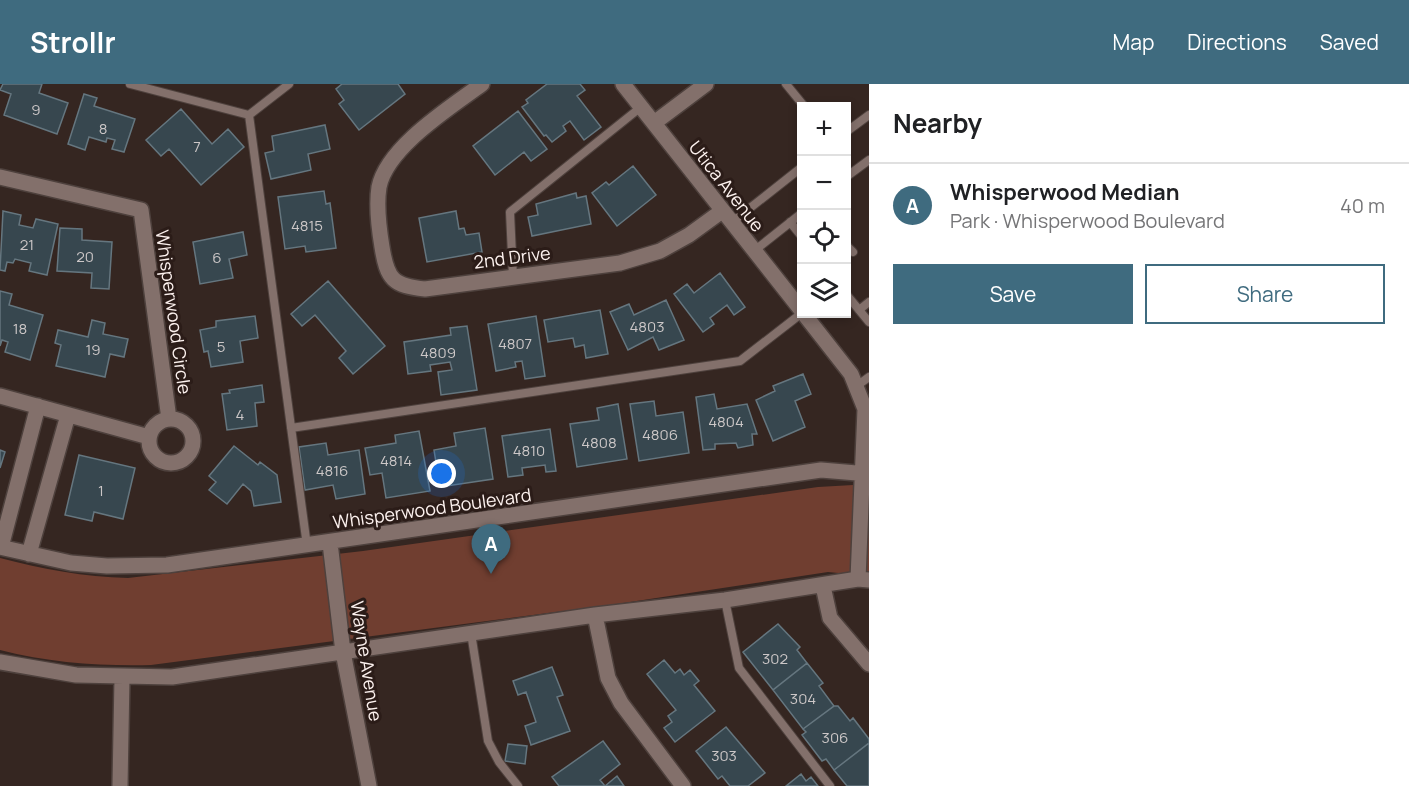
<!DOCTYPE html>
<html lang="en">
<head>
<meta charset="utf-8">
<style>
	:root { --surface:#fff; --page:#f6f6f6; --text:#202124; --muted:#757577; --line:#e0e0e0; --accent:#3f6b7f }
	body { margin:0; font-family:Manrope,sans-serif; background:var(--page); color:var(--text) }
	.controls { position:absolute; right:18px; top:18px; display:grid; overflow:hidden; border-radius:0px; box-shadow:0 3px 9px #0003 }
	.controls button { width:54px; height:54px; display:grid; place-items:center; padding:0; border:0; border-bottom:2px solid var(--line); background:var(--surface); color:var(--text); font:30px sans-serif }
	.you { position:absolute; left:442px; top:390px; width:21px; height:21px; margin:-15px; border:4px solid #fff; border-radius:50%; background:#1a73e8; box-shadow:0 0 0 9px #1a73e833 }
	.badge { display:grid; place-items:center; width:39px; height:39px; border-radius:50%; background:var(--accent); color:#fff; font-size:20px; font-weight:700 }
	.pin { position:absolute; translate:-50% -50px; filter:drop-shadow(0 2px 3px #0008) }
	.pin::after { content:''; position:absolute; top:32px; width:21px; height:18px; background:inherit; clip-path:polygon(0 0,100% 0,50% 100%) }
	.list { margin:0; padding:0; list-style:none }
	h2 { display:flex; justify-content:space-between; align-items:center; height:78px; margin:0; padding:0 24px; font-size:26px }
	h2 small { font-size:20px; font-weight:400; color:var(--muted) }
	.list li { display:grid; grid-template-columns:39px 1fr auto; gap:18px; align-items:center; box-sizing:border-box; height:84px; padding:0 24px; border-top:2px solid var(--line) }
	.list b { display:block; font-size:22px; white-space:nowrap }
	.list p { margin:0; font-size:20px; white-space:nowrap; color:var(--muted) }
	.list em { font-size:20px; font-style:normal; color:var(--muted) }
	.actions { display:flex; gap:12px; padding:18px 24px }
	.actions a { flex:1; padding:14px 0; border:2px solid var(--accent); border-radius:0px; text-align:center; font-size:21px; color:var(--accent) }
	.actions .main { background:var(--accent); color:#fff }
	.icon { flex:none; width:33px; height:33px; fill:none; stroke:currentColor; stroke-width:2; stroke-linecap:round; stroke-linejoin:round }
	.map { position:relative; flex:none; width:869px; height:702px; overflow:hidden }
	header { display:flex; align-items:center; gap:36px; box-sizing:border-box; height:84px; padding:0 30px; background:var(--accent); color:#fff }
	header strong { font-size:28px }
	nav { display:flex; gap:33px; margin-inline-start:auto; font-size:21px }
	main { display:flex }
	aside { flex:1; background:var(--surface) }
	.map>svg:first-child { display:block }
	.green { fill:#703e30 }
	.building { fill:#37474f; stroke:#65767f; stroke-width:1.5 }
	.lines { fill:none; stroke-linecap:round; stroke-linejoin:round }
	.service-casing { stroke:#4e413d; stroke-width:10 }
	.minor-casing { stroke:#4e413d; stroke-width:18 }
	.service { stroke:#83706b; stroke-width:8 }
	.minor { stroke:#83706b; stroke-width:15 }
	.labels { text-anchor:middle; dominant-baseline:central; stroke-width:6; stroke-linejoin:round; paint-order:stroke }
	.number-label { font-size:15px; fill:#ccc7c7 }
	.street-label { font-size:18px; fill:#fdf2ef; stroke:#2b1c18 }
</style>
</head>
<body>
<header>
<strong>Strollr</strong>
<nav><a>Map</a><a>Directions</a><a>Saved</a></nav>
</header>
<main>
<div class="map">
<svg width="869" height="702" viewBox="0 0 869 702">
	<rect width="100%" height="100%" fill="#352621"/>
	<path class="green" d="M853 401 869 405V492L828 488 610 521 151 581C100 582 50 579 0 566V474C43 485 84 493 128 494L363 467 818 403Z"/>
	<path class="building" d="M3 0H42L39 9 68 19 57 50 4 31 11 10 0 6Z
		M342 0H398L405 10 359 46 339 20 344 16 336 5Z
		M547 0H580L585 6 577 12 601 43 584 56 570 37 563 42 566 47 552 58 546 51 544 52 522 23 528 19 526 16Z
		M84 10 97 14 94 22 135 35 124 68 112 65 115 56 107 54 106 58 89 53 85 66 68 60Z
		M181 25 212 60 228 45 244 63 201 101 169 65 161 72 146 56Z
		M518 27 547 65 531 77 524 68 495 91 473 62Z
		M325 41 330 65 308 70 311 86 271 95 265 69 274 67 272 52Z
		M633 82 656 111 617 142 592 109 606 98 609 101Z
		M324 107 326 120 330 119 336 164 306 168 305 162 285 165 278 113Z
		M576 109 577 114 586 112 591 140 532 152 528 133 538 131 536 120Z
		M3 127 21 131 19 141 33 144 36 135 58 140 47 191 29 187 31 179 15 175 13 179 7 178 5 187 0 186Z
		M456 127 459 145 464 144 466 151 479 149 482 168 427 178 419 134Z
		M60 144 82 145V156L112 158 109 205 91 204 92 189 57 187Z
		M243 148 247 171 229 175 233 194 200 200 193 158Z
		M720 189 745 223 734 231 727 221 710 234 714 240 703 248 674 210 687 200 694 209Z
		M328 197 385 262 353 290 339 274 346 267 315 231 302 242 291 230Z
		M0 207 12 210 9 221 43 231 30 276 5 268 8 258 2 256 0 262Z
		M666 216 684 256 659 266 653 253 628 266 610 228 629 220 634 231Z
		M600 226 608 270 586 274 584 261 575 263 573 254 548 258 544 236Z
		M255 232 258 254 240 257 243 278 211 283 208 267 204 268 200 246 216 243V237Z
		M536 232 545 292 525 295 522 277 515 278 516 283 496 287 488 240Z
		M92 236 105 239 103 250 128 255 124 273 110 270 105 293 56 282 61 261 55 259 58 246 88 253Z
		M467 242 477 306 441 311 438 288 452 286 450 278 430 281 431 287 408 290 404 258 451 251 450 244Z
		M803 290 811 310 795 317 805 343 773 357 756 316 775 307 773 302Z
		M262 301 264 318 255 319 257 342 227 346 222 310 230 309 229 306Z
		M714 310 717 325 747 320 757 350H752L753 361 738 364 736 359 715 360V365L703 366 696 313Z
		M654 317 656 332 683 328 689 369 639 377 630 320Z
		M618 320 627 375 577 383 570 340 599 336 597 324Z
		M485 344 493 395 440 403 434 366 456 362 454 349Z
		M550 345 556 387 546 388 545 381 522 384 523 391 508 393 502 352Z
		M419 347 430 407 386 414 382 389 370 391 365 364 396 359 395 351Z
		M326 359 328 371 359 366 365 410 336 415 333 401 305 406 299 363Z
		M234 362 258 381 260 378 277 391 281 418 254 422 251 407 243 400 227 420 209 406 216 398 209 392Z
		M0 366 5 368 0 384Z
		M79 371 135 384 123 435 94 428 92 437 65 431Z
		M778 540 800 563 797 566 807 579 773 606 743 568Z
		M664 576 675 589 680 585 684 591 690 586 699 597 694 601 715 627 675 658 664 644 672 638 668 632 676 626 647 590Z
		M807 579 823 599 819 602 834 622 803 645 773 606Z
		M552 583 563 611 557 613 570 647 531 661 525 642 536 638 526 608 518 611 513 597Z
		M834 622H838L850 637 853 634 869 655V659L834 686 826 675 822 677 802 651 806 648 803 645Z
		M726 643 765 689 748 702H730L722 692 718 695 696 667Z
		M603 657 620 680 600 696 605 702 617 692 624 702H559L552 693Z
		M869 659V702H847L834 686Z
		M508 660 527 662 525 680 505 677Z
		M801 690 806 697 811 693 818 702H786Z"/>
	<g class="lines">
		<g class="service-casing">
			<path id="service" d="M130 0 249 31
				M786 0 804 22
				M249 31 307 462
				M249 31 289 0
				M846 48 869 31
				M846 93 869 76
				M790 138 802 153
				M731 139 802 83
				M846 161 853 168
				M754 167 802 129
				M513 193 510 128 641 23
				M846 210 869 238
				M859 226 869 218
				M858 301 869 293
				M291 344 740 277 802 229
				M725 516 739 584 830 702
				M471 549 488 657 499 678 518 702"/>
		</g>
		<g class="minor-casing">
			<path id="minor" d="M482 0C451 23 387 63 379 103 376 122 379 145 382 163 387 195 393 202 425 205L620 179 660 167 689 151 722 127
				M623 0 802 227
				M654 39 706 0
				M0 93 141 126 169 335
				M804 230 851 290 865 325 858 495
				M0 312 149 353
				M149 357a22 22 0 1 1 44 0a22 22 0 1 1-44 0Z
				M330 459 343 568 369 702
				M0 463 71 479 107 482 167 481 821 386 869 390
				M1 463 38 322
				M29 470 68 331
				M823 502 830 534 869 580
				M595 531 608 594 621 619 683 702
				M0 578 76 591 172 593 595 531 725 516 858 495 869 496
				M120 702 122 594"/>
		</g>
		<use href="#service" class="service"/>
		<use href="#minor" class="minor"/>
	</g>
	<g class="labels">
		<g class="number-label">
			<text x="36" y="25">9</text>
			<text x="103" y="44">8</text>
			<text x="197" y="62">7</text>
			<text x="307" y="141">4815</text>
			<text x="27" y="160">21</text>
			<text x="85" y="172">20</text>
			<text x="217" y="173">6</text>
			<text x="647" y="242">4803</text>
			<text x="20" y="244">18</text>
			<text x="515" y="259">4807</text>
			<text x="221" y="262">5</text>
			<text x="93" y="265">19</text>
			<text x="438" y="268">4809</text>
			<text x="240" y="330">4</text>
			<text x="726" y="337">4804</text>
			<text x="660" y="350">4806</text>
			<text x="599" y="358">4808</text>
			<text x="529" y="366">4810</text>
			<text x="396" y="376">4814</text>
			<text x="332" y="386">4816</text>
			<text x="101" y="406">1</text>
			<text x="775" y="574">302</text>
			<text x="803" y="614">304</text>
			<text x="835" y="653">306</text>
			<text x="724" y="671">303</text>
		</g>
		<g class="street-label">
			<text transform="translate(727 102) rotate(52)">Utica Avenue</text>
			<text transform="translate(512 173) rotate(-7)">2nd Drive</text>
			<text transform="translate(174 228) rotate(82)">Whisperwood Circle</text>
			<text transform="translate(432 424) rotate(-8)">Whisperwood Boulevard</text>
			<text transform="translate(367 577) rotate(81)">Wayne Avenue</text>
		</g>
	</g>
</svg>
<div class="controls">
<button>+</button>
<button>−</button>
<button><svg class="icon" aria-label="locate" viewBox="0 0 24 24"><circle cx="12" cy="12" r="6"/><path d="M12 2v4M12 18v4M2 12h4M18 12h4"/></svg></button>
<button><svg class="icon" aria-label="layers" viewBox="0 0 24 24"><path d="M12 4l9 5-9 5-9-5zM3 14l9 5 9-5"/></svg></button>
</div>
<div class="you"></div>
<div class="pin badge" style="left:491px;top:490px">A</div>
</div>
<aside>
<h2>Nearby<small></small></h2>
<ul class="list">
<li><span class="badge">A</span><div><b>Whisperwood Median</b><p>Park · Whisperwood Boulevard</p></div><em>40 m</em></li>
</ul>
<div class="actions"><a class="main">Save</a><a>Share</a></div>
</aside>
</main>
</body>
</html>
